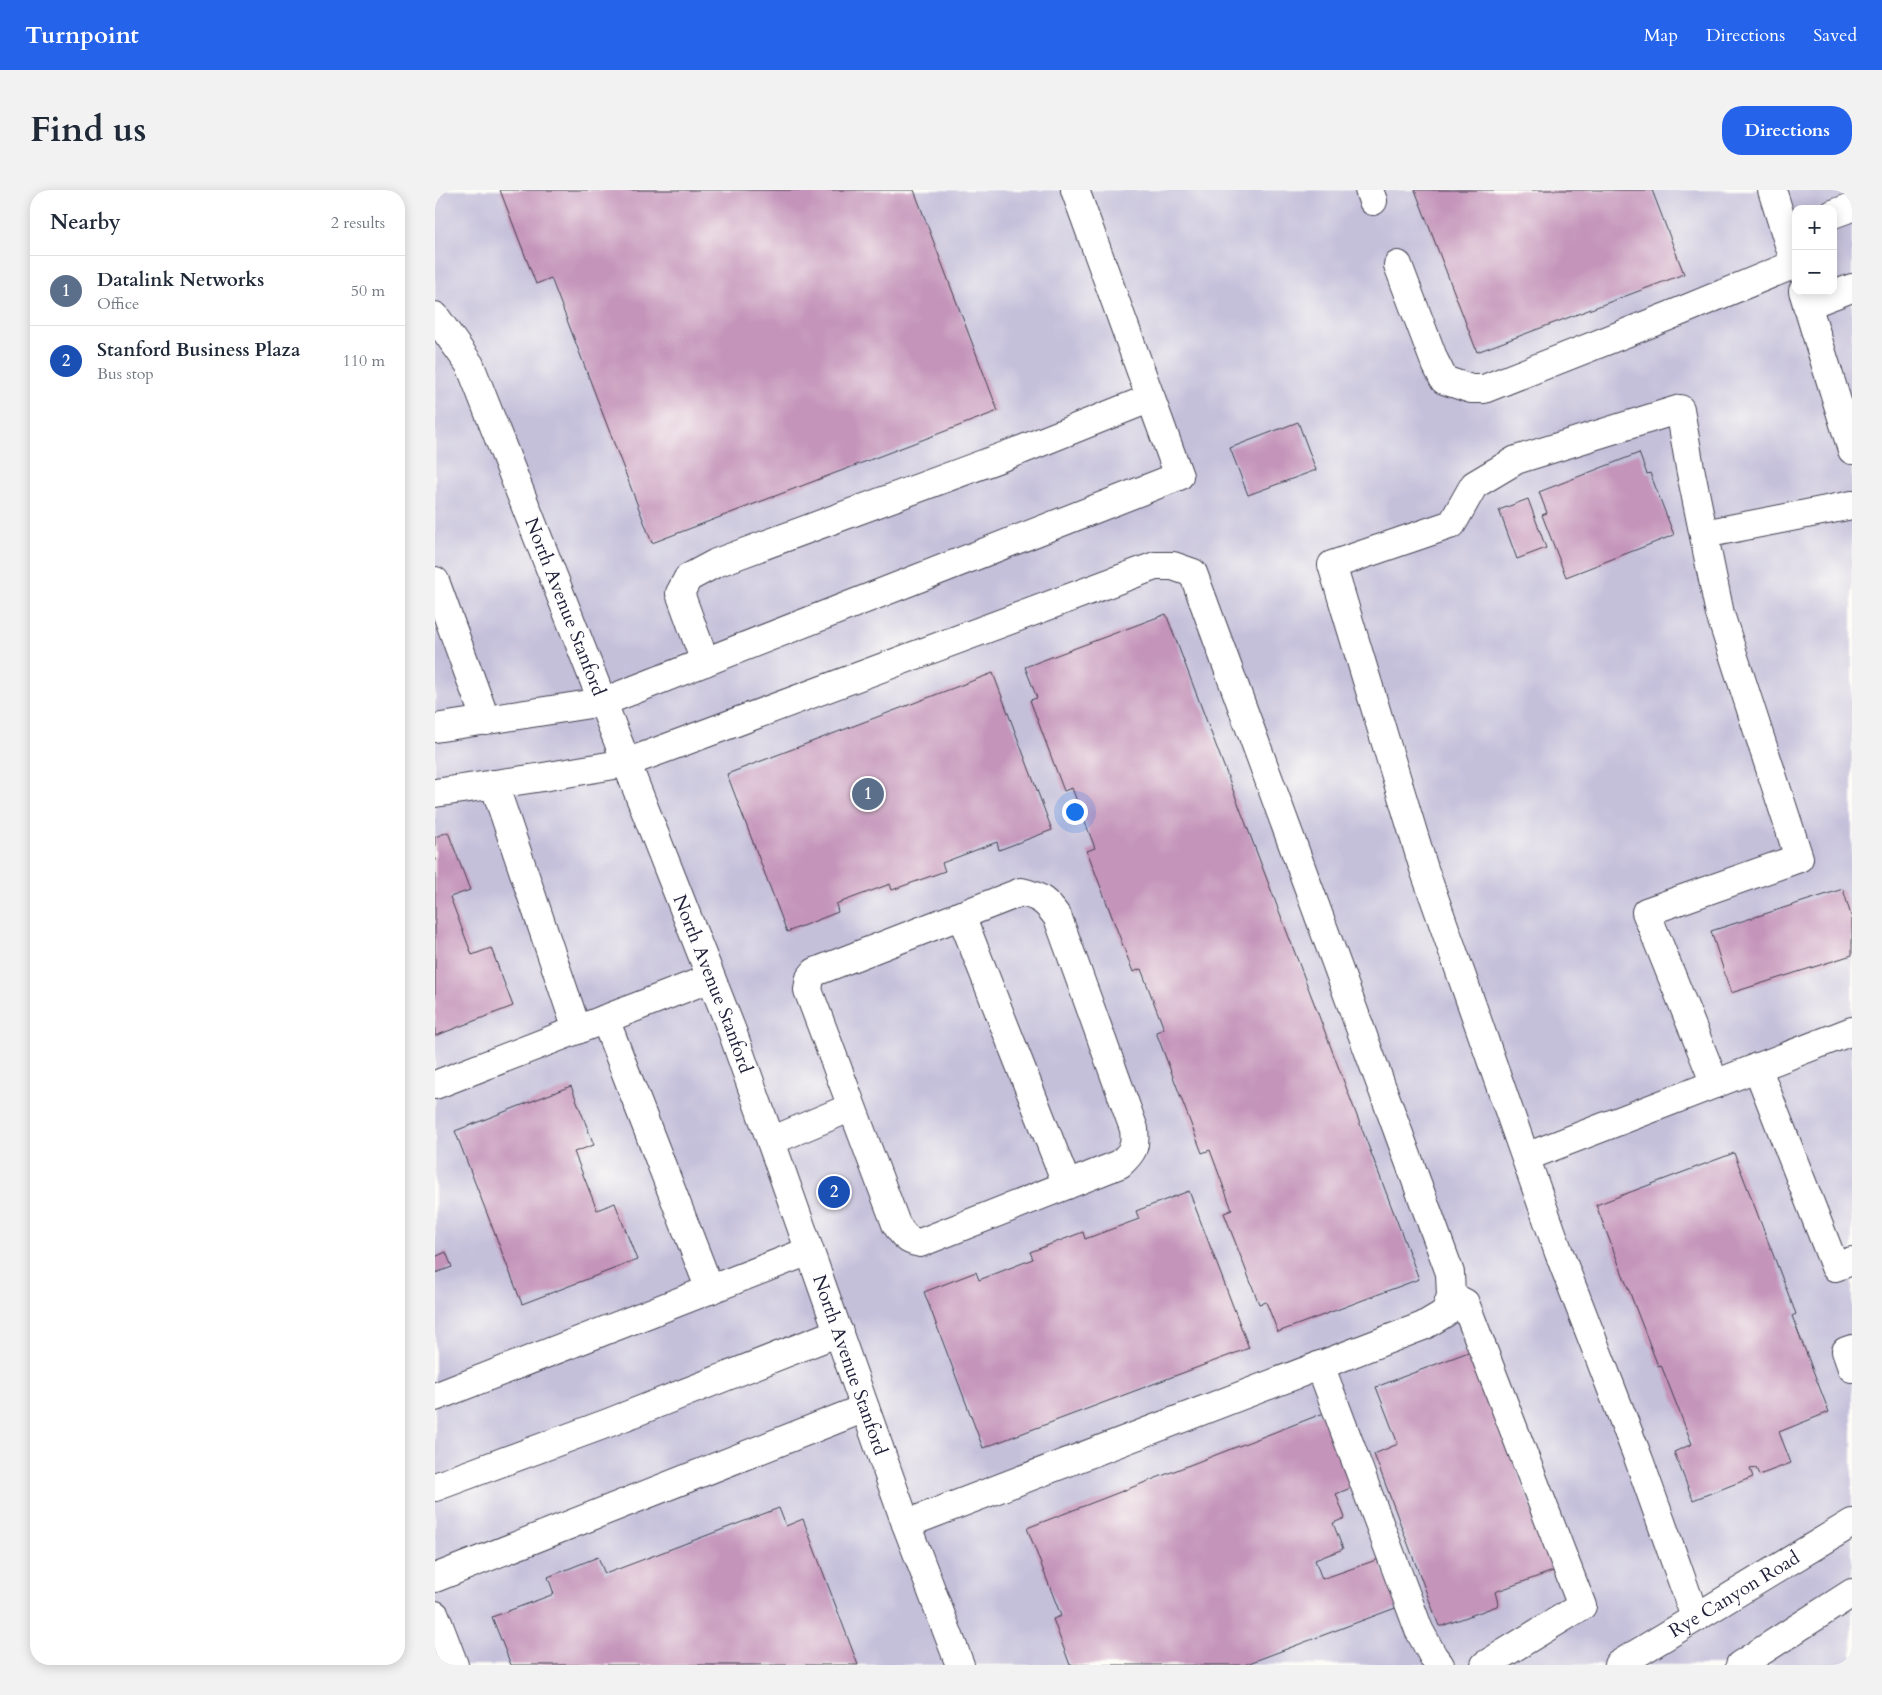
<!DOCTYPE html>
<html lang="en">
<head>
<meta charset="utf-8">
<style>
	:root { --surface:#fff; --page:#f2f2f3; --text:#1f2937; --muted:#747a83; --line:#e0e1e3; --accent:#2563eb }
	body { margin:0; font-family:Cardo,serif; background:var(--page); color:var(--text) }
	.controls { position:absolute; right:15px; top:15px; display:grid; overflow:hidden; border-radius:10px; box-shadow:0 2px 12px #0003 }
	.controls button { width:45px; height:45px; display:grid; place-items:center; padding:0; border:0; border-bottom:1px solid var(--line); background:var(--surface); color:var(--text); font:25px sans-serif }
	.you { position:absolute; left:639px; top:621px; width:18px; height:18px; margin:-12px; border:4px solid #fff; border-radius:50%; background:#1a73e8; box-shadow:0 0 0 8px #1a73e833 }
	.badge { display:grid; place-items:center; width:32px; height:32px; border-radius:50%; background:var(--accent); color:#fff; font-size:16px; font-weight:700 }
	.pin { position:absolute; translate:-50% -50%; border:2px solid #fff; box-shadow:0 1px 5px #0006 }
	.list { margin:0; padding:0; list-style:none }
	h2 { display:flex; justify-content:space-between; align-items:center; height:65px; margin:0; padding:0 20px; font-size:21px }
	h2 small { font-size:16px; font-weight:400; color:var(--muted) }
	.list li { display:grid; grid-template-columns:32px 1fr auto; gap:15px; align-items:center; box-sizing:border-box; height:70px; padding:0 20px; border-top:1px solid var(--line) }
	.list b { display:block; font-size:19px; white-space:nowrap }
	.list p { margin:0; font-size:16px; white-space:nowrap; color:var(--muted) }
	.list em { font-size:16px; font-style:normal; color:var(--muted) }
	.map { position:relative; flex:none; width:1417px; height:1475px; overflow:hidden; border-radius:20px }
	header { display:flex; align-items:center; gap:30px; box-sizing:border-box; height:70px; padding:0 25px; background:var(--accent); color:#fff }
	header strong { font-size:24px }
	nav { display:flex; gap:28px; margin-inline-start:auto; font-size:18px }
	.intro { display:flex; align-items:center; justify-content:space-between; box-sizing:border-box; height:120px; padding:0 30px }
	h1 { margin:0; font-size:35px }
	.button { padding:12px 22px; border-radius:20px; background:var(--accent); color:#fff; font-size:18px; font-weight:700 }
	main { display:flex; gap:30px; padding:0 30px }
	aside { flex:1; background:var(--surface); border-radius:20px; box-shadow:0 2px 12px #0003 }
	.map>svg:first-child { display:block }
	.industrial { fill:#c5c0da; fill-rule:evenodd }
	.building { fill:#c494ba }
	.lines { fill:none; stroke-linecap:round; stroke-linejoin:round }
	.minor-casing { stroke:#414051; stroke-width:30 }
	.major-casing { stroke:#414051; stroke-width:30 }
	.minor { stroke:#fff; stroke-width:28 }
	.major { stroke:#fff; stroke-width:28 }
	.labels { text-anchor:middle; dominant-baseline:central; stroke-width:5; stroke-linejoin:round; paint-order:stroke }
	.street-label { font-size:19px; fill:#22223b; stroke:#fdfcf7 }
</style>
</head>
<body>
<header>
<strong>Turnpoint</strong>
<nav><a>Map</a><a>Directions</a><a>Saved</a></nav>
</header>
<div class="intro"><h1>Find us</h1><a class="button">Directions</a></div>
<main>
<aside>
<h2>Nearby<small>2 results</small></h2>
<ul class="list">
<li><span class="badge" style="background:#5c6f8a">1</span><div><b>Datalink Networks</b><p>Office</p></div><em>50 m</em></li>
<li><span class="badge" style="background:#1a4fb4">2</span><div><b>Stanford Business Plaza</b><p>Bus stop</p></div><em>110 m</em></li>
</ul>
</aside>
<div class="map">
<svg width="1417" height="1475" viewBox="0 0 1417 1475">
	<rect width="100%" height="100%" fill="#fdfcf7"/>
	<filter id="ink" filterUnits="userSpaceOnUse"><feTurbulence type="fractalNoise" baseFrequency=".02" numOctaves="2"/><feDisplacementMap in="SourceGraphic" scale="10" xChannelSelector="R" yChannelSelector="G"/><feConvolveMatrix kernelMatrix="1 2 1 2 8 2 1 2 1" color-interpolation-filters="sRGB"/></filter>
	<filter id="wash" filterUnits="userSpaceOnUse"><feTurbulence type="fractalNoise" baseFrequency=".0096" numOctaves="4" result="noise"/><feDisplacementMap in="SourceGraphic" scale="20" xChannelSelector="R" yChannelSelector="G"/><feGaussianBlur stdDeviation="1.12" result="paint"/><feColorMatrix in="noise" values="0 0 0 0 0 0 0 0 0 0 0 0 0 0 0 0 0 1.4 0 .05"/><feComposite in="paint" operator="in"/></filter>
	<g filter="url(#wash)">
		<rect width="100%" height="100%" fill="#eee8cb"/>
		<path class="industrial" d="M0 0H1417V1475H0ZM1361 19H1398V101H1361Z"/>
		<g id="blocks">
			<path class="building" d="M65 0H479L563 221 217 353 116 88 101 94Z
				M980 0H1217L1249 84 1042 162Z
				M863 232 881 280 813 305 795 258Z
				M1204 263 1212 284 1215 283 1239 345 1131 387 1107 325 1112 323 1104 302Z
				M1093 309 1111 358 1082 369 1064 320Z
				M731 424 984 1089 843 1142 831 1112 824 1114 789 1023 797 1020 775 960 767 963 721 842 729 839 706 779 698 782 652 661 660 658 637 598 629 601 595 510 602 508 590 477Z
				M558 483 617 640 564 660 562 652 507 673 510 681 457 700 455 694 401 714 403 722 352 742 292 584Z
				M13 642 35 700 15 707 37 765 56 758 78 816 0 846V647Z
				M1408 699 1417 729V765L1296 803 1276 741Z
				M136 896 159 955 139 962 162 1020 180 1013 202 1070 87 1114 20 941Z
				M1299 963 1361 1124 1357 1126 1394 1222 1344 1242 1356 1273 1324 1285 1321 1278 1315 1279 1318 1287 1258 1310 1239 1262 1257 1254 1226 1175 1223 1176 1161 1015Z
				M754 1001 814 1158 548 1258 489 1102 541 1082 544 1090 598 1069 595 1062 648 1042 650 1049 704 1029 701 1021Z
				M11 1062 17 1077 0 1083V1067Z
				M1036 1161 1119 1377 1118 1381 1060 1402 1063 1413 1062 1416 1007 1436H1004L939 1264 963 1254 941 1197Z
				M889 1223 918 1297 901 1304 910 1328 898 1333 908 1359 880 1370 887 1389 944 1369 963 1417 809 1475H635L618 1429 626 1426 592 1338Z
				M344 1318 351 1336 368 1329 423 1475H76L57 1427 119 1404 113 1387 163 1367 170 1384Z"/>
		</g>
	</g>
	<g filter="url(#ink)">
		<use href="#blocks" fill-opacity="0" stroke="#414051" stroke-width="1"/>
		<g class="lines">
			<g class="minor-casing">
				<g id="minor">
					<path d="M934 0 938 11"/>
					<path d="M1337 0 1361 77"/>
					<path d="M1398 24 1417 17"/>
					<path d="M963 75 999 170 1009 190 1036 199H1049L1234 126 1360 74"/>
					<path d="M1368 101 1417 260"/>
					<path d="M1372 115 1417 98"/>
					<path id="s1" d="M0 126 35 175 297 841 471 1334 525 1475"/>
					<path d="M1269 344 1417 315"/>
					<path d="M0 391 51 531"/>
					<path d="M270 472 245 403 253 388 281 373 586 260 716 208"/>
					<path d="M0 538 168 512 744 286 640 0"/>
					<path d="M59 594 142 840"/>
					<path d="M0 603 108 587 191 573 720 376H738L758 383 1015 1083 1016 1106 1010 1123 988 1136 471 1334"/>
					<path d="M526 725 632 995"/>
					<path d="M170 829 275 1100"/>
					<path d="M1322 877 1400 1077 1417 1071"/>
					<path d="M0 895 276 788"/>
					<path d="M336 951 417 917 373 800 375 788 380 782 586 702C605 706 612 712 623 728L699 939C701 957 698 962 685 974L485 1053C472 1051 468 1045 461 1034L417 917"/>
					<path d="M1091 967 1417 841"/>
					<path d="M1016 1106 1030 1113 1147 1416 1050 1475"/>
					<path d="M1417 1159 1411 1161 1417 1178"/>
					<path d="M885 1175 984 1440 998 1466 1005 1475"/>
					<path d="M0 1207 374 1061"/>
					<path d="M0 1297 173 1233 404 1142"/>
					<path d="M0 1388 430 1218"/>
					<path d="M0 1425 19 1475"/>
					<path d="M1260 1427 1204 1270 1124 1063 989 679 897 375 1017 334 1039 295 1081 270 1245 219 1255 278 1285 424 1364 668 1211 722 1280 894"/>
				</g>
			</g>
			<g class="major-casing">
				<g id="major">
					<path id="s2" d="M1183 1475 1417 1333"/>
					<path d="M1305 1475 1417 1403"/>
				</g>
			</g>
			<use href="#minor" class="minor"/>
			<use href="#major" class="major"/>
		</g>
	</g>
	<g class="labels">
		<g class="street-label">
			<text stroke="none"><textPath href="#s1" startOffset="320">North Avenue Stanford</textPath></text>
			<text stroke="none"><textPath href="#s1" startOffset="725">North Avenue Stanford</textPath></text>
			<text stroke="none"><textPath href="#s1" startOffset="1130">North Avenue Stanford</textPath></text>
			<text stroke="none"><textPath href="#s2" startOffset="136">Rye Canyon Road</textPath></text>
		</g>
	</g>
</svg>
<div class="controls">
<button>+</button>
<button>−</button>
</div>
<div class="you"></div>
<div class="pin badge" style="left:433px;top:604px;background:#5c6f8a">1</div>
<div class="pin badge" style="left:399px;top:1002px;background:#1a4fb4">2</div>
</div>
</main>
</body>
</html>
